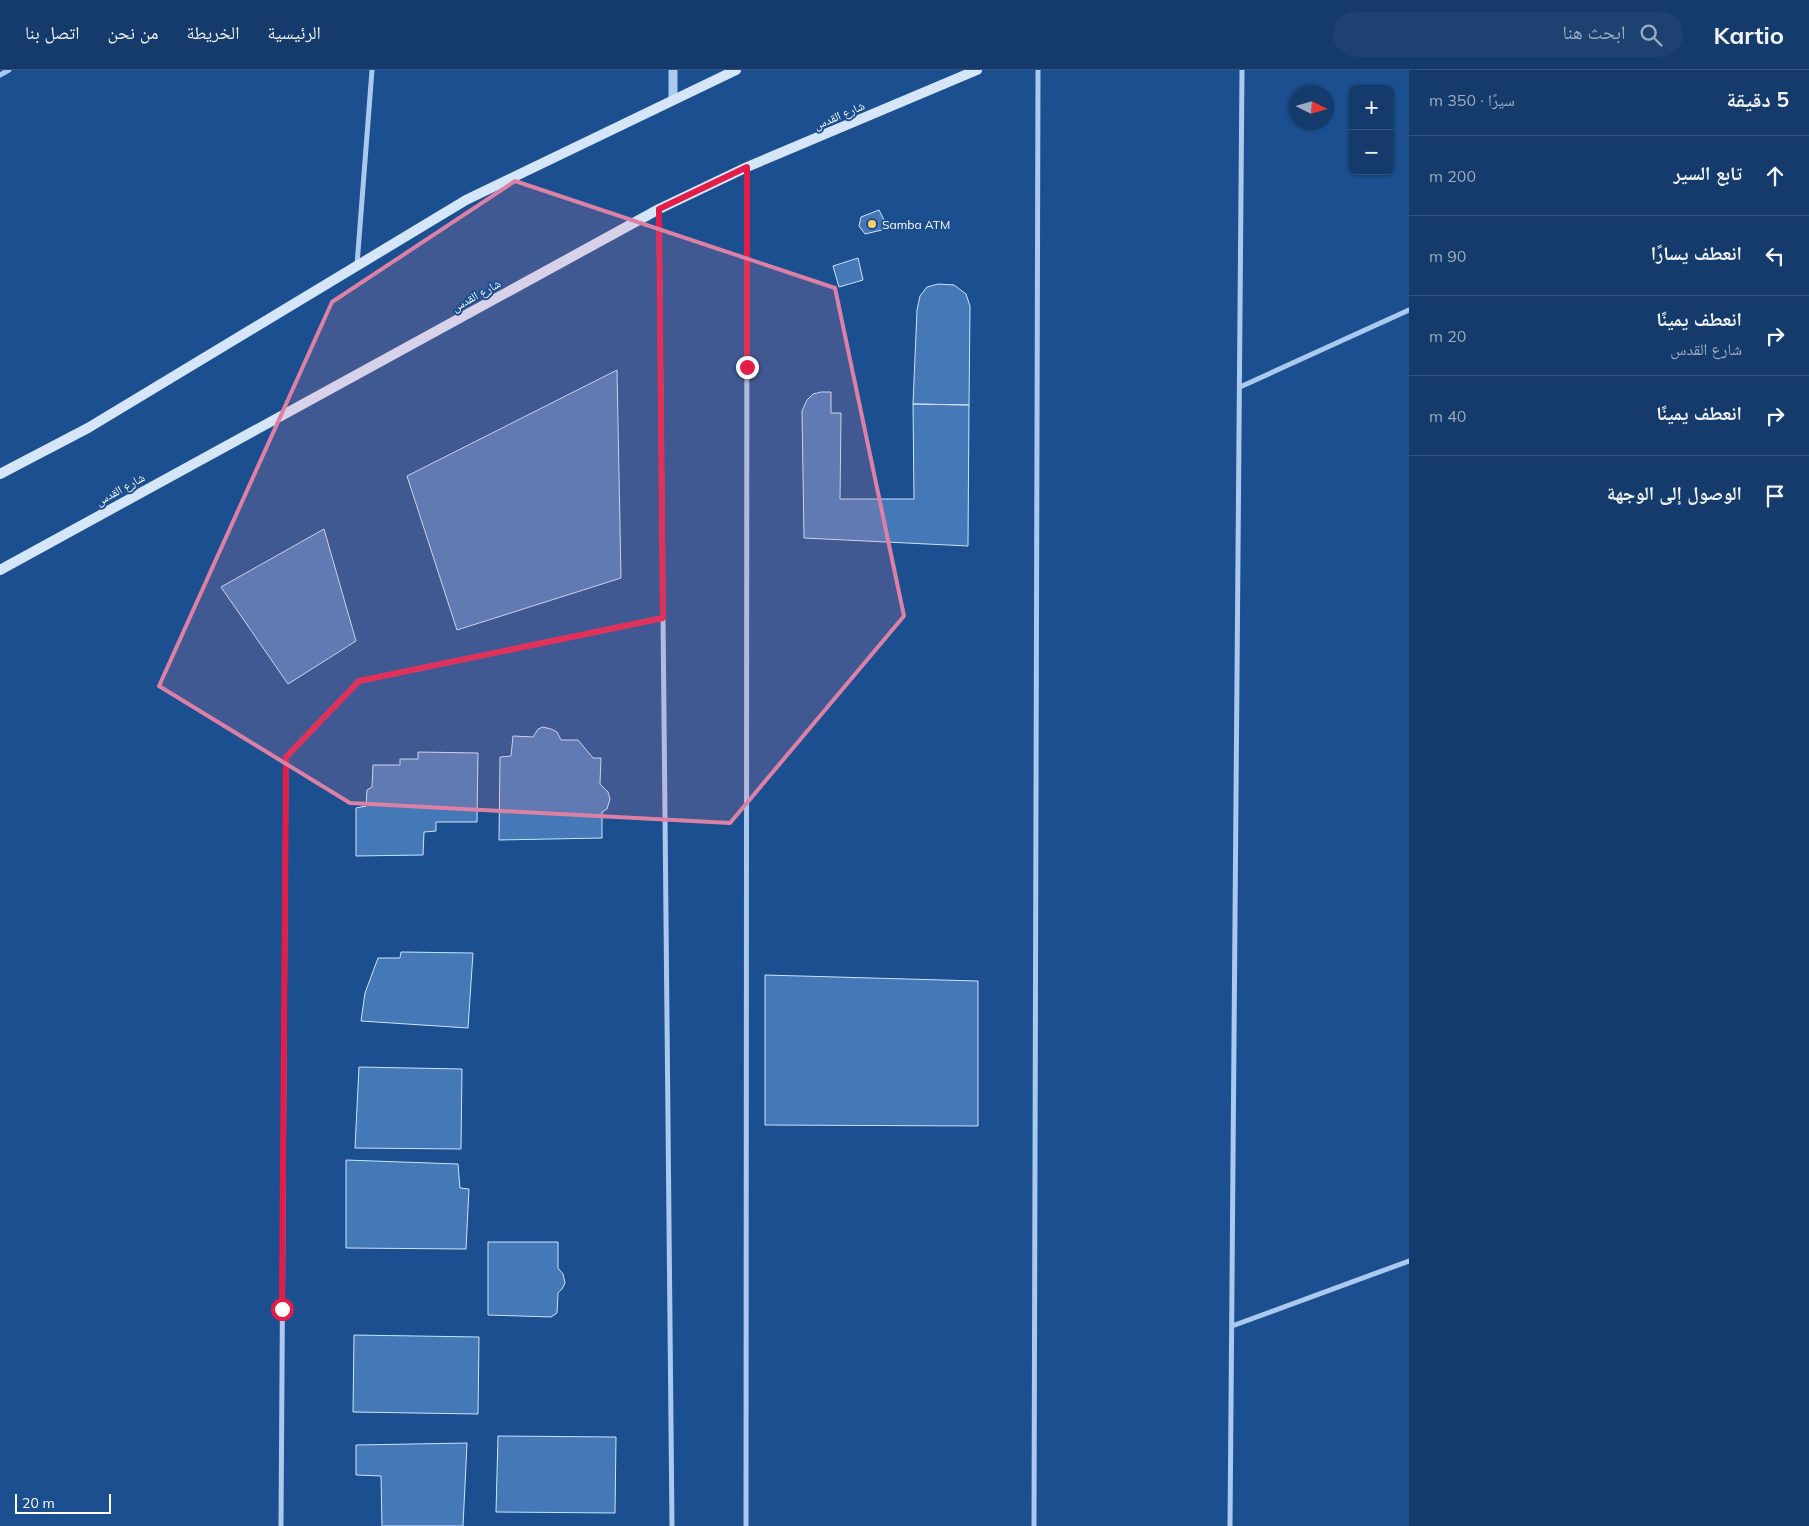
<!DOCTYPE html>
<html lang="ar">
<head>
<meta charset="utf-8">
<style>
	:root { --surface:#143b6b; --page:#1d4271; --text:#f1f3f6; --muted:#9dadc1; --line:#33557e }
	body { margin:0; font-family:Mulish,"Noto Naskh Arabic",sans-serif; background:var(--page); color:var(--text); direction:rtl }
	.controls { position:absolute; right:15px; top:15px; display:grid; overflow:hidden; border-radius:8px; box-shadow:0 1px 4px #0004 }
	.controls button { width:45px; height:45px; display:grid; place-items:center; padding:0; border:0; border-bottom:1px solid var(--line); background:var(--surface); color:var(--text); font:25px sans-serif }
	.compass { position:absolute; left:1289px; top:15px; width:45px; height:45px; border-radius:50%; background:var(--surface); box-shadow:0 1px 4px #0004; rotate:95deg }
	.scale { position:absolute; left:15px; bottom:12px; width:96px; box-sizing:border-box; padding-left:5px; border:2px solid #fff; border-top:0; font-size:14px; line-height:18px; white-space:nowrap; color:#fff; -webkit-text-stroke:4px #1b4f8f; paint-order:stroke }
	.stop { position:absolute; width:15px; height:15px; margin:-11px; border:4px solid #e11d48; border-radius:50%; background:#fff }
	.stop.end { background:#e11d48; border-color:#fff; box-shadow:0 1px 5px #0008 }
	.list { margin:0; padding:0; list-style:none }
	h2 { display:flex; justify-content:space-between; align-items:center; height:65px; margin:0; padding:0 20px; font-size:21px }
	h2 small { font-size:16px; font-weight:400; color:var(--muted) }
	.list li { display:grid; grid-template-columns:32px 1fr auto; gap:15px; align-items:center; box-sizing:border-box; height:80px; padding:0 20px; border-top:1px solid var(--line) }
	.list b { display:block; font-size:19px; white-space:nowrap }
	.list p { margin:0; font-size:16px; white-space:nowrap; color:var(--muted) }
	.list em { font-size:16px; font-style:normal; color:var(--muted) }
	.icon { flex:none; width:28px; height:28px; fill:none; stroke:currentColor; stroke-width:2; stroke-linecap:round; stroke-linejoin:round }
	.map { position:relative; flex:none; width:1409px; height:1456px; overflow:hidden; direction:ltr }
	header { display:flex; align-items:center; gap:30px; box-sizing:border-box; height:70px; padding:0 25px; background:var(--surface); border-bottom:1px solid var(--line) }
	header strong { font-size:24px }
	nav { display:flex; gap:28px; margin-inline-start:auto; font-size:18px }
	.search { width:350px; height:45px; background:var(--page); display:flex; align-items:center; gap:12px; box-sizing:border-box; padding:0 18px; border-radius:28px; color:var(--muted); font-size:19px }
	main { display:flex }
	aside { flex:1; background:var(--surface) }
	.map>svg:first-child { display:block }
	.building { fill:#4478b7; stroke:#cfe3fa }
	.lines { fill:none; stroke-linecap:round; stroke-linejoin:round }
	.minor { stroke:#a9c9ee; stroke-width:5 }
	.tertiary { stroke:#a9c9ee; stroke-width:9 }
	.secondary { stroke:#d6e6fa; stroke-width:10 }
	.route { stroke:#e11d48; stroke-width:6 }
	.marked { fill:#dd80a5; fill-opacity:0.2; stroke:#dd80a5; stroke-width:4; stroke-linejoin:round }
	.poi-dot { fill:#ffd166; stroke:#1b4f8f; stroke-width:2 }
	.labels { text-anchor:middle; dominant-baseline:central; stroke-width:4; stroke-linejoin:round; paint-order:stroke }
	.street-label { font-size:12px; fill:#fff; stroke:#1b4f8f }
	.poi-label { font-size:12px; fill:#fff; stroke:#1b4f8f; text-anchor:start }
</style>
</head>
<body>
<header>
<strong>Kartio</strong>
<div class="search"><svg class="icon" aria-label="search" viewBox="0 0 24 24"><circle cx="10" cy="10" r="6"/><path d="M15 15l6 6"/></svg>ابحث هنا</div>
<nav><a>الرئيسية</a><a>الخريطة</a><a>من نحن</a><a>اتصل بنا</a></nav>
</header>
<main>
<aside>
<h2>5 دقيقة<small>سيرًا · 350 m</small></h2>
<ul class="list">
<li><svg class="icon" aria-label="ahead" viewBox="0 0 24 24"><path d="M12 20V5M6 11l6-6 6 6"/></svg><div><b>تابع السير</b></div><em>200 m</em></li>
<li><svg class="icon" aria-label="left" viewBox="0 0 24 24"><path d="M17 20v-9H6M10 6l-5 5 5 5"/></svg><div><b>انعطف يسارًا</b></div><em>90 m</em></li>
<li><svg class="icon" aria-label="right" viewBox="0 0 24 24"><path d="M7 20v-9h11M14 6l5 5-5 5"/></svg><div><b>انعطف يمينًا</b><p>شارع القدس</p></div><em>20 m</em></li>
<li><svg class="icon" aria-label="right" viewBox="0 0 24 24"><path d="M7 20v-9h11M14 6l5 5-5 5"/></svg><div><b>انعطف يمينًا</b></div><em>40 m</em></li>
<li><svg class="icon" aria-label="arrive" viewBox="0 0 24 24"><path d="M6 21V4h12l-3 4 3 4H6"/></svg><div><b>الوصول إلى الوجهة</b></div></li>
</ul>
</aside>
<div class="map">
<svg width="1409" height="1456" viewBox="0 0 1409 1456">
	<rect width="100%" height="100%" fill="#1b4f8f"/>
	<path class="building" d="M879 140 885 152 882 160 865 164 859 156 861 147Z
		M858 188 863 210 839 217 833 196Z
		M938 214 954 215 966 224 970 236 969 335 913 334 917 240 920 226 927 217Z
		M617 300 621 508 457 560 407 406Z
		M821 322H831V343H841L840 429H914L913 334 969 335 968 476 804 468 802 341 807 330 813 324Z
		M324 459 356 571 288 614 221 517Z
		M543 657 551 659 557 662 561 670H578L593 688H601L600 714 608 722 610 729 607 739 602 742V768L499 770 500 687 511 686 513 666 533 667 538 659Z
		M418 682 478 683 477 752H436V761L424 762 423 785 356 786V738L366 736 367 720 372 717 373 695H400V689H418Z
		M401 882 473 883 468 958 361 951 365 923 378 888H400Z
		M765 905 978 911V1056L765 1055Z
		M359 997 462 999 461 1079 355 1078Z
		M346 1090 458 1094 460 1118 469 1119 466 1179 346 1178Z
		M488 1172H558V1198L563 1204 565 1213 562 1219 558 1223 557 1243 551 1247 488 1245Z
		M354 1265 479 1267 478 1344 353 1342Z
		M498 1366 616 1367 615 1443 496 1442Z
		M467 1373 463 1456H382L381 1406 356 1405V1375Z"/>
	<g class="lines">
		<path class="minor" d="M0 5 9 0
			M659 139 672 1456
			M357 195 372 0
			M1240 317 1409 240
			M1232 1256 1409 1191
			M281 1456 286 687 359 611 663 548
			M746 1456 747 97
			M1034 1456 1038 0
			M1230 1456 1242 0"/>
		<path class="tertiary" d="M673 30V0"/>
		<path class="secondary" d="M0 404 88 358 466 130 736 0
			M0 500 659 139 747 97 977 0"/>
	</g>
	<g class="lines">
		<path class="route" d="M282 1239 286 687 359 611 663 548 659 139 747 97V297"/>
	</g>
	<path class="marked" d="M515 111 835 218 904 546 730 753 350 733 159 616 332 232Z"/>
	<circle class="poi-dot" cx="872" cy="154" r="5"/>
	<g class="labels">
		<g class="street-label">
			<text transform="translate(839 45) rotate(-23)">شارع القدس</text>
			<text transform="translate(476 225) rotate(-29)">شارع القدس</text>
			<text transform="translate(120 419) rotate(-29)">شارع القدس</text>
		</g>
		<g class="poi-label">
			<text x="882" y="154">Samba ATM</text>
		</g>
	</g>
</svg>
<div class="controls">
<button>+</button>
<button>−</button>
</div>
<svg class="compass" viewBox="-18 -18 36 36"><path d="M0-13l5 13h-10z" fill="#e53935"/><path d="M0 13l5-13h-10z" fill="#9dadc1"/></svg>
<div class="scale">20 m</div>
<div class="stop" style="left:282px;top:1239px"></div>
<div class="stop end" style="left:747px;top:297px"></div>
</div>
</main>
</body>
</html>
